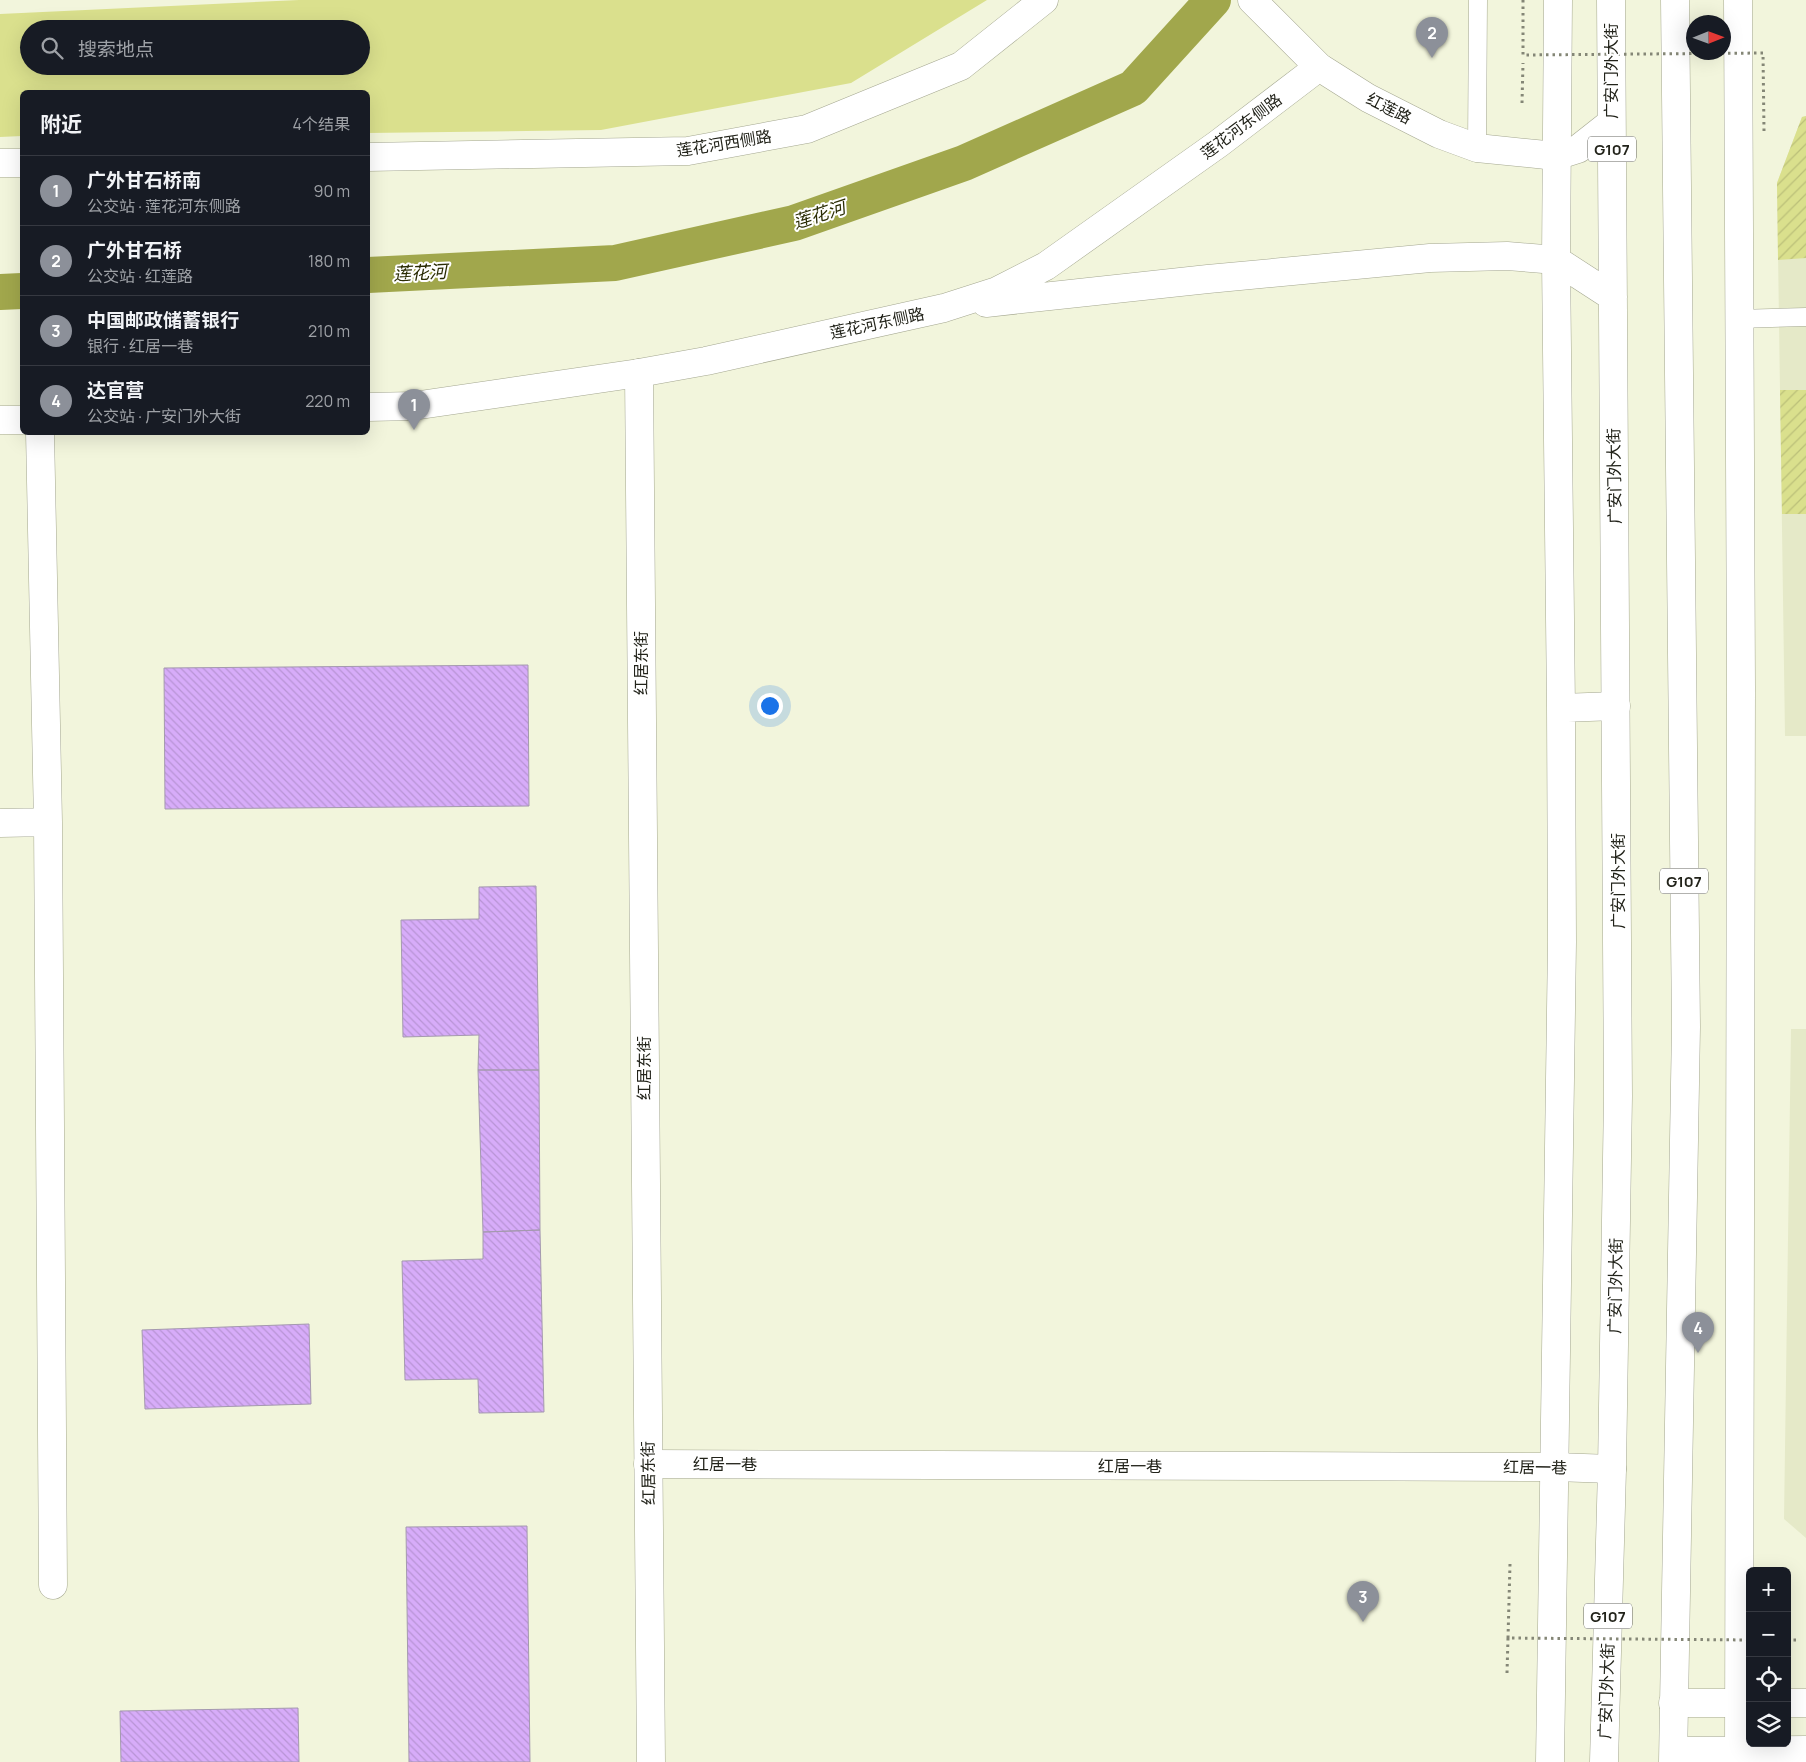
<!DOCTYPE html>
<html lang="zh">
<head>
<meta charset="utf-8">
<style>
	:root { --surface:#171b24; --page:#242831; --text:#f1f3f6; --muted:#9ea1a6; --line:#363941; --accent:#8c9099 }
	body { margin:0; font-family:Manrope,"Noto Sans SC",sans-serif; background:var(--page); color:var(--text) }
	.controls { position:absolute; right:15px; bottom:15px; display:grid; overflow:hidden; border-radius:8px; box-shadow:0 5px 20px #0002 }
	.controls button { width:45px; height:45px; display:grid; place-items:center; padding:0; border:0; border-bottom:1px solid var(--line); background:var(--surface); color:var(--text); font:25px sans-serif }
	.compass { position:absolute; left:1686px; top:15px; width:45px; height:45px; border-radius:50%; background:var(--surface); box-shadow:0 5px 20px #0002; rotate:89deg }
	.you { position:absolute; left:769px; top:705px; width:18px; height:18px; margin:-12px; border:4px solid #fff; border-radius:50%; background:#1a73e8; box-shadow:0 0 0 8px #1a73e833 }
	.badge { display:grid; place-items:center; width:32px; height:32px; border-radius:50%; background:var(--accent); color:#fff; font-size:16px; font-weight:700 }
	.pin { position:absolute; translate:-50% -41px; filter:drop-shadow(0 1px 2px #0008) }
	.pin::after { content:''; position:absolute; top:26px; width:18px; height:15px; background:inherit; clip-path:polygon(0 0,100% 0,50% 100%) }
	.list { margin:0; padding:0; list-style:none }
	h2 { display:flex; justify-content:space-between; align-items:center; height:65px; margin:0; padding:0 20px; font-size:21px }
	h2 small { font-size:16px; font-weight:400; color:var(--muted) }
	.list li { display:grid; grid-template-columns:32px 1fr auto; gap:15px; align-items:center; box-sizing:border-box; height:70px; padding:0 20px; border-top:1px solid var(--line) }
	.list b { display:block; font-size:19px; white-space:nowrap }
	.list p { margin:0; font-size:16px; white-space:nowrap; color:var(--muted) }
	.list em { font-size:16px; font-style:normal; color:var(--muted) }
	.icon { flex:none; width:28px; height:28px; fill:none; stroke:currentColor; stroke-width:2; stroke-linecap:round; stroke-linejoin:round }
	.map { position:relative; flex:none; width:1806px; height:1762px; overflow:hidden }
	.search { position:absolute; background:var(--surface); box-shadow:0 5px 20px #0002; left:20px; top:20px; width:350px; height:55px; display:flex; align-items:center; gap:12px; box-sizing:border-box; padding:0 18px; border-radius:28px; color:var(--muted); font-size:19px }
	.panel { position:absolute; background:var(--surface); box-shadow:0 5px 20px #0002; left:20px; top:90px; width:350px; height:345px; border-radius:8px }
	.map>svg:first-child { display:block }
	.built { fill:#e5e9c8 }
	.park { fill:#dae08d; fill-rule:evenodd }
	.garden { fill:url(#garden-furrows) }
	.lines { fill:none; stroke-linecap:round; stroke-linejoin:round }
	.canal { stroke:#a1a74c; stroke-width:36 }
	.building { fill:url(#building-back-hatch); stroke:#a499ae }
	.lane-casing { stroke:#a4a790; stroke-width:19 }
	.street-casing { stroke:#a4a790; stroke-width:29 }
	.secondary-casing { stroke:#a4a790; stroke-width:29 }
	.highway-casing { stroke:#a4a790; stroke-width:29 }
	.path { stroke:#848676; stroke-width:3; stroke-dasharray:2.5 4; stroke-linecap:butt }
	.lane { stroke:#fff; stroke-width:18 }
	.street { stroke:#fff; stroke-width:28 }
	.secondary { stroke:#fff; stroke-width:28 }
	.highway { stroke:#fff; stroke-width:28 }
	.path-bridge { stroke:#848676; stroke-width:3; stroke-dasharray:2.5 4; stroke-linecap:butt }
	.labels { text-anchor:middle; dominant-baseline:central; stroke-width:4; stroke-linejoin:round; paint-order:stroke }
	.shield { fill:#fff; stroke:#64655f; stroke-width:1 }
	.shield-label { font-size:15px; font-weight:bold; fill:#22231a }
	.street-label { font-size:16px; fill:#22231a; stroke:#fff }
	.water-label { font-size:18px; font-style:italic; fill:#2a2c04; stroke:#fff }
</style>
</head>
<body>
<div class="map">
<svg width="1806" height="1762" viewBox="0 0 1806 1762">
	<defs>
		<pattern id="garden-furrows" width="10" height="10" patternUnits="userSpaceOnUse" patternTransform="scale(1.25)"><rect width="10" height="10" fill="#dae08d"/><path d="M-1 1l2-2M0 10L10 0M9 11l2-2" fill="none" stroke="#bbc079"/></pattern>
		<pattern id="building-back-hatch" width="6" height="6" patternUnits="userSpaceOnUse" patternTransform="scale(1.25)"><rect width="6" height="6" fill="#d7acf9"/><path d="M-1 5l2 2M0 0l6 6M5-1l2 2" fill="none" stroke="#b894d5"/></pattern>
	</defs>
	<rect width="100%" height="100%" fill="#f2f5dc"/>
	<path class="built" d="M1806 116V736H1785L1777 183 1802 117Z
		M1791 1029H1806V1538L1784 1519Z"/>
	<path class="park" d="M299 0H987L851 83 601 130 368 133V92H22V136L0 137V14ZM29 29H361V66H29Z"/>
	<path class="garden" d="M1806 116V258L1778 260 1777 183 1802 117Z
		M1780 390H1806V514H1782Z"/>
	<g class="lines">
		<path class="canal" d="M368 275 615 263 794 223 964 163 1133 88 1213 0
			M0 292 22 291"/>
	</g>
	<path class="building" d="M528 665 529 806 165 809 164 668Z
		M536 886 539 1070H478L479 1035 403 1037 401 920 479 919V887Z
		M478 1070H539L540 1230 483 1232Z
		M540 1230 544 1412 479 1413 478 1379 405 1380 402 1261 483 1259V1232Z
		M309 1324 311 1404 145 1409 142 1330Z
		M527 1526 530 1762H409L406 1527Z
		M298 1708 299 1762H121L120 1711Z"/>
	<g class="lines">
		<g class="lane-casing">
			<path id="lane" d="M1477 148 1478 0
				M1738 319 1806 317"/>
		</g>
		<g class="street-casing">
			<path id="street" d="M368 157 688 151 807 129 961 66 1044 0
				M0 163H22
				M986 303 1208 279 1430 258 1507 256 1556 260
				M368 407 413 406 639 373 706 361 944 308 997 291 1046 266 1218 144 1319 67
				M0 420H22
				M40 432 48 822 53 1585
				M0 823 48 822
				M648 1464 1555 1467 1612 1469"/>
		</g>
		<g class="secondary-casing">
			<path id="secondary" d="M1252 0 1319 67 1368 98 1439 134 1477 148 1556 156
				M1738 0 1741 686 1739 1762
				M639 373 651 1762
				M1561 708 1616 706
				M1673 1703H1750
				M1787 1703H1806
				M1674 1751 1806 1750
				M1550 1762 1562 942 1561 708 1556 260 1558 0"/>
		</g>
		<g class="highway-casing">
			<path id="highway" d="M1556 156 1578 149 1611 123
				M1556 260 1613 297
				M1604 1762 1612 1469 1618 1096 1611 0
				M1673 1762 1686 1027 1675 0"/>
		</g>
		<path class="path" d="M1522 103 1523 63
			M1787 1640H1796
			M1507 1673 1508 1638"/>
		<use href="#lane" class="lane"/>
		<use href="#street" class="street"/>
		<use href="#secondary" class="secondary"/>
		<use href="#highway" class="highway"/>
		<path class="path-bridge" d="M1523 0V55L1763 53 1764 131
			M1510 1564 1508 1638 1750 1640"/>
	</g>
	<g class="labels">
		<g class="shield">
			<rect x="1588" y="136.5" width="48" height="25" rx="4"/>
			<rect x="1660" y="868.5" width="48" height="25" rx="4"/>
			<rect x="1584" y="1603.5" width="48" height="25" rx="4"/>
		</g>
		<g class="shield-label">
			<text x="1612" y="149">G107</text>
			<text x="1684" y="881">G107</text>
			<text x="1608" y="1616">G107</text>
		</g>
		<g class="street-label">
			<text transform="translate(1611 71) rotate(-90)">广安门外大街</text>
			<text transform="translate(1389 108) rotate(27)">红莲路</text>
			<text transform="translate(1241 126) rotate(-37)">莲花河东侧路</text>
			<text transform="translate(724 143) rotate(-9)">莲花河西侧路</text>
			<text transform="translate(877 323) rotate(-12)">莲花河东侧路</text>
			<text transform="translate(1614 476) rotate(-91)">广安门外大街</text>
			<text transform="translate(641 663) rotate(-90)">红居东街</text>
			<text transform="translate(1618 881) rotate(-90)">广安门外大街</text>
			<text transform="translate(644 1068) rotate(-90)">红居东街</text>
			<text transform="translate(1615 1286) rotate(-89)">广安门外大街</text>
			<text x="725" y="1464">红居一巷</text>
			<text x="1130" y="1466">红居一巷</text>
			<text transform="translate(1535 1467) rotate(1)">红居一巷</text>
			<text transform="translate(648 1473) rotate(-91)">红居东街</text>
			<text transform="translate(1606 1691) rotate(-88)">广安门外大街</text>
		</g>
		<g class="water-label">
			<text transform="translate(819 214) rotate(-18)">莲花河</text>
			<text transform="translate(420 272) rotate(-3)">莲花河</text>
		</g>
	</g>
</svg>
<div class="controls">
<button>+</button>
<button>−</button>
<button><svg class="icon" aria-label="locate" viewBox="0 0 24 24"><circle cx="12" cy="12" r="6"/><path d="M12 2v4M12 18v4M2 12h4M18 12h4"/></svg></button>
<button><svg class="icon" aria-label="layers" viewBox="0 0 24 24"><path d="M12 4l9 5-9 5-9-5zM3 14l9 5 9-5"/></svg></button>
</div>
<svg class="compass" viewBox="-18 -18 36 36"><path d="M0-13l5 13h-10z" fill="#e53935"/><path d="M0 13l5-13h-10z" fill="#9ea1a6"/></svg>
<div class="you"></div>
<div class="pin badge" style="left:414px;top:430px">1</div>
<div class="pin badge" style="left:1432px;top:58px">2</div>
<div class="pin badge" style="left:1363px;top:1622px">3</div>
<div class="pin badge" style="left:1698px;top:1353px">4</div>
<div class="search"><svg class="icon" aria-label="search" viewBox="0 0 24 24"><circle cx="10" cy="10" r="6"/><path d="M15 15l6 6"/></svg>搜索地点</div>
<section class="panel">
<h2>附近<small>4个结果</small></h2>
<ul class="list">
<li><span class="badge">1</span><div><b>广外甘石桥南</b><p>公交站 · 莲花河东侧路</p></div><em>90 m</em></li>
<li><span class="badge">2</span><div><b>广外甘石桥</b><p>公交站 · 红莲路</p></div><em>180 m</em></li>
<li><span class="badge">3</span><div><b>中国邮政储蓄银行</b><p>银行 · 红居一巷</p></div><em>210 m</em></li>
<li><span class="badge">4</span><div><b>达官营</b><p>公交站 · 广安门外大街</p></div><em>220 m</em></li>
</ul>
</section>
</div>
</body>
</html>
